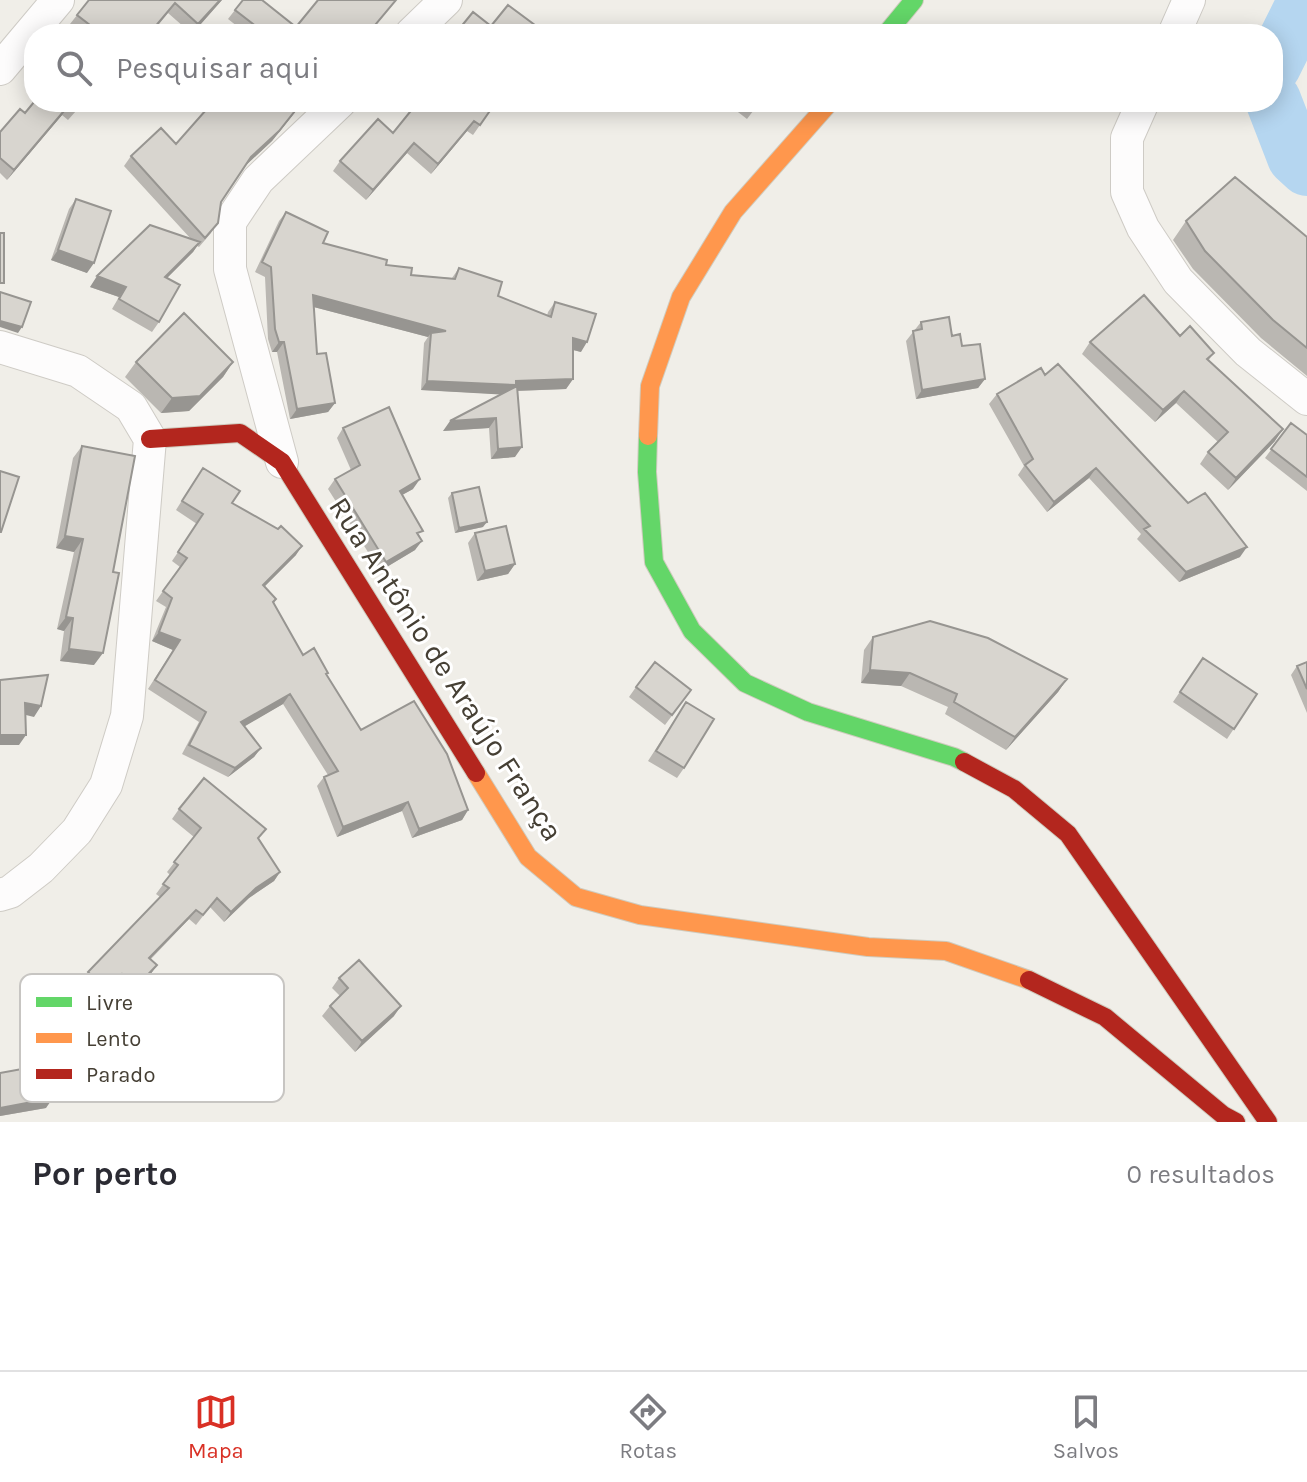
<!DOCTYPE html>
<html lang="pt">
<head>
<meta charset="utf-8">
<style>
	:root { --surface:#fff; --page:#f7f7f7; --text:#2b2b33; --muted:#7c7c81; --line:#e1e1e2; --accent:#d93025 }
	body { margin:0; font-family:Karla,sans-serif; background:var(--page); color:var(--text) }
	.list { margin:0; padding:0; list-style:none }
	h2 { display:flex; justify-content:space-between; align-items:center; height:104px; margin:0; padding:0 32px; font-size:34px }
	h2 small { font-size:26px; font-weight:400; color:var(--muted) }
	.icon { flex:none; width:44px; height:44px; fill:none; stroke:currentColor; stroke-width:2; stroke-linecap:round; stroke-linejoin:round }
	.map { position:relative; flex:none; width:1307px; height:1122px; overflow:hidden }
	.search { position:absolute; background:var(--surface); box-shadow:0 4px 20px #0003; left:24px; right:24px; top:24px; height:88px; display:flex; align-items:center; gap:20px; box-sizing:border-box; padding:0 28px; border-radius:32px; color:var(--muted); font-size:30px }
	.sheet { height:248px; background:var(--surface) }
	nav { display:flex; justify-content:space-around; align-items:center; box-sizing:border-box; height:112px; border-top:2px solid var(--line); background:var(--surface); font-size:22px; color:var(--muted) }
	nav a { display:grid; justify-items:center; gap:4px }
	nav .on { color:var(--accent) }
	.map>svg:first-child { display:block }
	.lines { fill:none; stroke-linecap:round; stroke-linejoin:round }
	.river { stroke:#b5d6f0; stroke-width:56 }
	.street-casing { stroke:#cecbc5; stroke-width:34 }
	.fast-casing { stroke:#cfcbbe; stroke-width:20 }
	.slow-casing { stroke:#cfcbbe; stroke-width:20 }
	.jam-casing { stroke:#cfcbbe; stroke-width:20 }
	.street { stroke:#fdfcfc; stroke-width:32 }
	.fast { stroke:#63d668; stroke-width:18 }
	.slow { stroke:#ff974d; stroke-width:18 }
	.jam { stroke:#b3261e; stroke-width:18 }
	.wall { fill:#bab7b2 }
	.shaded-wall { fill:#979591 }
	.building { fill:#d8d5cf; stroke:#979591; stroke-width:2 }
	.labels { text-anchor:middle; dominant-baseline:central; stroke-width:6; stroke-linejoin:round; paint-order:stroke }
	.street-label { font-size:30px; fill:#453f34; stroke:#fff }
	.key { fill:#fff; stroke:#c7c5c2; stroke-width:2 }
	.key-label { font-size:22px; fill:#453f34 }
</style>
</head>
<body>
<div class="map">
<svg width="1307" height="1122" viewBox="0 0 1307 1122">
	<rect width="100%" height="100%" fill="#f0eee8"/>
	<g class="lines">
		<path class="river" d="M1273 66 1306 0
			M1273 100 1295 157 1307 168"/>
		<g class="street-casing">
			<path id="street" d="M411 34 446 0
				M1174 34 1189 0
				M0 69 58 0
				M1143 102 1127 138V192L1143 228 1178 281 1248 352 1307 399
				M0 347 78 371 131 407 150 439 127 716 106 785 77 831 41 868 10 892 0 895
				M282 462 230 269V222L258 180 340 102"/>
		</g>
		<g class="fast-casing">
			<path id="fast" d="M886 34 914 0
				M648 436 647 472 654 562 692 631 745 683 808 712 954 757 964 762"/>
		</g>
		<g class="slow-casing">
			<path id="slow" d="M648 436 650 386 681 297 733 212 830 102
				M476 773 528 857 576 897 640 915 868 947 946 951 1029 980"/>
		</g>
		<g class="jam-casing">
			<path id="jam" d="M150 439 240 433 282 462 476 773
				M964 762 1014 789 1068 834 1268 1122
				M1029 980 1105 1017 1223 1115 1236 1122"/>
		</g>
		<use href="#street" class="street"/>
		<use href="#fast" class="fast"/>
		<use href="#slow" class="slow"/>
		<use href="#jam" class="jam"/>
	</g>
	<path class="wall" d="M89 0H222L192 34 168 13 151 34H83L70 24Z
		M235 10 296 27 371 32 374 34H247L228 19Z
		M34 102H84L68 120 62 115 7 180 0 173V132L25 113Z
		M213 102H303L272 141 245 166 221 202 211 233 199 247 197 246 193 252 167 278 159 322 152 332 112 309 119 297 90 287 191 239 124 166 131 156 176 144Z
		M496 102 473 135 467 131 431 174 407 153 366 200 333 171 340 161 393 133Z
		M725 102H760L747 119Z
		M76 199 87 273 51 260 69 209Z
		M286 212 323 243 386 265 411 275 452 278 459 268 498 296 547 316 548 312 555 302 581 352 573 350V379L566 389 517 391 515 457 491 459 489 428 443 431 501 394 421 390 424 343 428 337 314 307 317 354 335 403 328 412 290 419 277 352H272L268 339 265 277 255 272 279 221Z
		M1186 221 1307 237V376L1261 338 1193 269 1173 240Z
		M921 322 952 336 962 346 985 379 978 388 916 399 906 341Z
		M1180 336 1214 353 1208 361 1275 441 1228 490 1200 464 1208 452 1218 442 1176 403 1155 422 1082 354 1090 342Z
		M136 362H233L223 377 189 411 161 413 125 377Z
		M1045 375 1240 557 1179 582 1137 539 1141 534 1089 478 1047 512 1018 475 1024 466 989 404 997 394Z
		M1291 423 1307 435V491L1265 458Z
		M343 428 413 489 402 495 420 537 415 550 380 571 328 489 335 479 351 470 337 438Z
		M82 446 94 665 60 661 64 631 57 629 74 552 56 548 73 458Z
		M196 478 232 503 296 555 264 587 276 599 274 603 303 655 328 673 327 675 361 730 468 810 462 820 412 838 402 811 337 837 317 786 324 777 328 775 283 704 244 726 261 748 254 757 228 777 182 754 199 722 148 689 173 650 152 641 166 607 156 601 180 567 172 561 197 524 176 510Z
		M452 493 483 527 455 533 448 498Z
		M475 533 515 564 508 574 477 581 468 543Z
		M873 637 1067 679 1058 692 1006 750 945 714 948 707 901 686 861 683 864 650Z
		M1203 658 1257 694 1227 739 1173 702Z
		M1307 662V713L1291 675 1297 666Z
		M636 687 691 690 665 725 629 697Z
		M686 702 684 768 677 778 648 761Z
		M179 809 259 839 280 872 274 881 249 898 224 922 210 907 196 925 189 919 151 959 157 965 150 975 129 997 115 984 100 1000 81 982 88 972 160 897 156 894 170 875 167 872 194 837 172 819Z
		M339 978 394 1016 355 1052 322 1016 330 1006 340 996 332 988Z
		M60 1026 75 1082 69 1091 49 1080 46 1108 0 1116V1073L38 1066 54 1035Z"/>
	<path class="shaded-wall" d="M220 0H222L192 34 198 24Z
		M302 102H303L272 141 245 166 251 157Z
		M69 105 62 115 7 180 14 170Z
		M474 121 467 131 431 174 438 164Z
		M414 143 407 153 366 200 373 190Z
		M200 242 193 252 158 287 165 277Z
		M58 250 94 263 87 273 51 260Z
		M97 276 126 287 119 297 90 287Z
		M313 295 446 331 431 333 428 337 306 305Z
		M0 321 22 327 18 333 0 327Z
		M573 338 587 342 581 352 566 348Z
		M279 342H284L277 352H272Z
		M233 362 223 377 189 411 161 413 172 398Z
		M573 379 566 389 512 391 509 395 421 390 427 381H516Z
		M985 379 978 388 916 399 922 390Z
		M1184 391 1176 403 1155 422 1163 410Z
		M335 403 328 412 290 419 297 409Z
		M496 418 489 428 443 431 450 421Z
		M1283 429 1275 441 1228 490 1236 478Z
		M522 447 515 457 491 459 498 449Z
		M1096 468 1089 478 1047 512 1054 502Z
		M420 479 413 489 393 500 400 491Z
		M487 522 483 527 455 533 459 528Z
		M65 536 83 539 74 552 56 548Z
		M422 541 415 550 380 571 386 562Z
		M302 546 296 555 256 595 263 585Z
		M1247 547 1240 557 1179 582 1186 572Z
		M515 564 508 574 477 581 485 571Z
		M66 617 73 618 64 631 57 629Z
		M159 632 180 640 173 650 152 641Z
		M69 649 103 653 94 665 60 661Z
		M870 670 910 673 901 686 861 683Z
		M1067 679 1058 692 1006 750 1015 737Z
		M290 694 283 704 235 732 241 722Z
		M25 703 41 706 34 717 18 713Z
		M0 735H26L19 745H0Z
		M261 748 254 757 228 777 235 768Z
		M408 802 402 811 337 837 343 827Z
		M468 810 462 820 412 838 419 829Z
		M280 872 274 881 249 898 224 922 231 912 256 888Z
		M196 910 189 919 142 967 149 958Z
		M157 965 150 975 129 997 136 987Z
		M122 974 115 984 100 1000 107 991Z
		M401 1006 394 1016 355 1052 362 1041Z
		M53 1098 46 1108 0 1116V1108Z"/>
	<path class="building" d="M89 0H220L198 24 175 3 149 34H91L95 29 77 15Z
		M243 0H262L296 27 318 0H396L370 31 374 34H266L235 10Z
		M508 5 547 34H455L473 12 491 26Z
		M34 102H82L75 110 69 105 14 170 0 158V132L20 109 25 113Z
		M213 102H302L279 131 251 157 221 202 218 223 205 238 131 156 161 128 176 144Z
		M418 102H496L480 125 474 121 438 164 414 143 373 190 340 161 378 119 393 133Z
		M745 102H759L754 109Z
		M1235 177 1307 237V348L1273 320 1205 251 1186 221Z
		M76 199 111 211 94 263 58 250Z
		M286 212 328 232 323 243 387 260 386 265 412 268 411 275 455 279 459 268 502 282 498 296 551 317 555 302 596 314 587 342 573 338V379L516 381V385L427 381 431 333 446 331 313 295 317 354 326 353 335 403 297 409 284 342H279L275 329 271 267 262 262Z
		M150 225 200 242 165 277 180 285 159 322 119 299 126 287 97 276Z
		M0 233H4V283H0Z
		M0 292 31 302 22 327 0 321Z
		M1144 295 1180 336 1190 326 1214 353 1207 359 1283 429 1236 478 1208 452 1228 432 1184 391 1163 410 1090 342Z
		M184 313 233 362 200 396 172 398 136 362Z
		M949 317 952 336 960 334 962 346 980 344 985 379 922 390 913 331 922 329 921 322Z
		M1058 364 1188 503 1205 493 1247 547 1186 572 1144 529 1150 526 1096 468 1054 502 1025 465 1033 459 997 394 1041 368 1045 375Z
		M517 386 522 447 498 449 496 418 450 421Z
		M389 407 420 479 400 491 423 531 417 533 422 541 386 562 335 479 360 465 343 428Z
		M1291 423 1307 435V477L1271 449Z
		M82 446 135 456 113 572 119 573 103 653 69 649 73 618 66 617 83 539 65 536Z
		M203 468 240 491 232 503 278 529 281 526 302 546 263 585 276 599 273 602 303 655 314 648 328 673 326 674 361 730 414 701 447 754 468 810 419 829 408 802 343 827 324 777 338 771 290 694 241 722 261 748 235 768 189 745 206 712 155 680 180 640 159 632 172 598 163 591 187 558 178 552 203 514 182 501Z
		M0 471 19 477 1 532H0Z
		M479 487 487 522 459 528 452 493Z
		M506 526 515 564 485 571 475 533Z
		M930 621 988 638 1067 679 1015 737 954 702 957 694 910 673 870 670 873 637Z
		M1203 658 1257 694 1234 729 1180 692Z
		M655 662 691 690 672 715 636 687Z
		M1307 662V689L1297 666Z
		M48 675 41 706 25 703 26 735H0V680Z
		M686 702 714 719 684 768 656 751Z
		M204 778 266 829 258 838 280 872 256 888 231 912 217 898 203 915 196 910 149 958 157 965 136 987 122 974 107 991 88 972 169 888 163 884 178 865 174 862 201 828 179 809Z
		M359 960 401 1006 362 1041 330 1006 348 988 339 978Z
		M60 1026 95 1045 75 1082 46 1066 53 1098 0 1108V1073L44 1065 41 1063Z"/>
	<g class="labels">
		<g class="street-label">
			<text transform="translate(446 669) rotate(57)">Rua Antônio de Araújo França</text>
		</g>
	</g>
	<rect x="20" y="974" width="264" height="128" rx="12" class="key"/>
	<rect x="36" y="997" width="36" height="10" fill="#63d668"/>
	<rect x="36" y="1033" width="36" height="10" fill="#ff974d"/>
	<rect x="36" y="1069" width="36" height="10" fill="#b3261e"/>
	<g class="key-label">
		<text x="86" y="1010">Livre</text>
		<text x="86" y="1046">Lento</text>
		<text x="86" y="1082">Parado</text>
	</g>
</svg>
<div class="search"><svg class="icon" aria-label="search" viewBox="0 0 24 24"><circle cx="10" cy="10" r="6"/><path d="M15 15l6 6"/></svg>Pesquisar aqui</div>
</div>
<section class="sheet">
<h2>Por perto<small>0 resultados</small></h2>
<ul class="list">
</ul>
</section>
<nav>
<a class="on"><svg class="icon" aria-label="map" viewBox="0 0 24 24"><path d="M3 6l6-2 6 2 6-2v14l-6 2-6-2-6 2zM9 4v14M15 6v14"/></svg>Mapa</a>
<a><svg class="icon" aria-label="directions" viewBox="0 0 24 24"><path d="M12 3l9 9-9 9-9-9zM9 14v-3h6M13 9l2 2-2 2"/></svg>Rotas</a>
<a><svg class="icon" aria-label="saved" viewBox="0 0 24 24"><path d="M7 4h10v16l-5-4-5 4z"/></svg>Salvos</a>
</nav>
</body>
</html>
